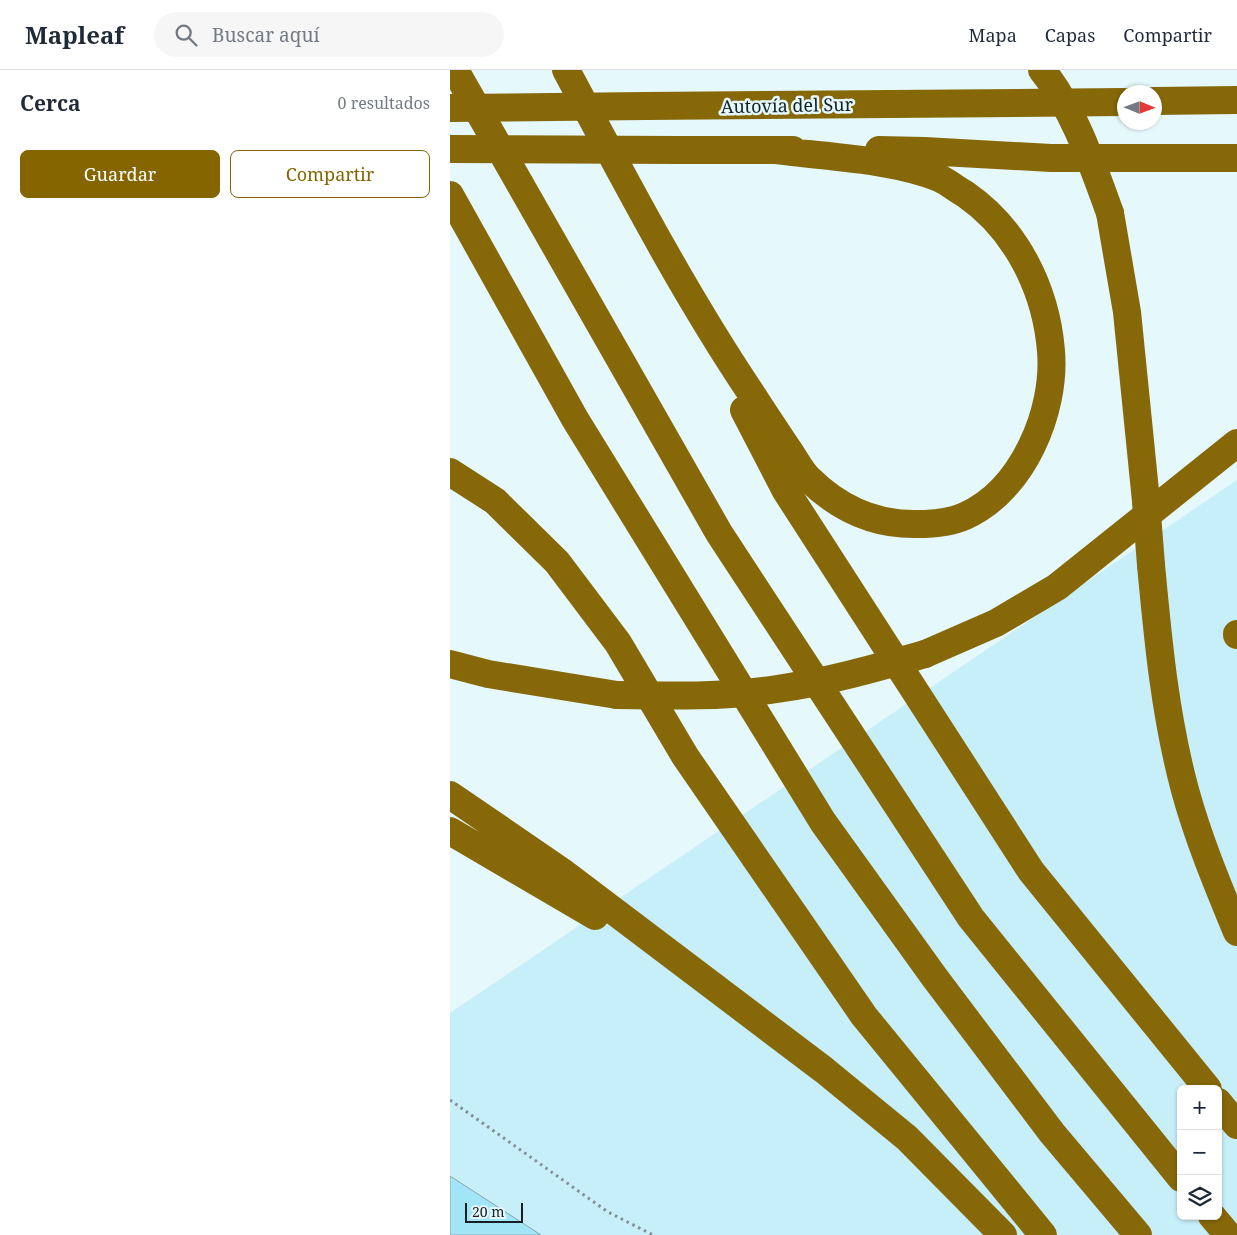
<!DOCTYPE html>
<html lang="es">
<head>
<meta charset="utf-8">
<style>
	:root { --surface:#fff; --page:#f6f6f7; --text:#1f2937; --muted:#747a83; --line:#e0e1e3; --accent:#846500 }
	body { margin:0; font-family:"Noto Serif",serif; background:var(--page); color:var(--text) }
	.controls { position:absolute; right:15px; bottom:15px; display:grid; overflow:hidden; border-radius:8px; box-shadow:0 1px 4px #0004 }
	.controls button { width:45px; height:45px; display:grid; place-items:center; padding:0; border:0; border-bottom:1px solid var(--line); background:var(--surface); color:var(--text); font:25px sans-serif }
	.compass { position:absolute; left:667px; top:15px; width:45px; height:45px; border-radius:50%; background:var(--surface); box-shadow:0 1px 4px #0004; rotate:91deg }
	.scale { position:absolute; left:15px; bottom:12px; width:58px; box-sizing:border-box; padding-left:5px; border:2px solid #152023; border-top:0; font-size:14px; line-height:18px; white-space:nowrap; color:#152023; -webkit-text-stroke:4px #e5f8fc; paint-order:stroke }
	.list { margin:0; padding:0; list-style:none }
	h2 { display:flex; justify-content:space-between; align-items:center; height:65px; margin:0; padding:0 20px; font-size:21px }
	h2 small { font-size:16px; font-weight:400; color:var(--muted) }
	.actions { display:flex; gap:10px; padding:15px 20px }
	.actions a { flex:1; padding:11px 0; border:1px solid var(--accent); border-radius:8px; text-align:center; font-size:18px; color:var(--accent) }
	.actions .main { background:var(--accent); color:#fff }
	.icon { flex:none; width:28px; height:28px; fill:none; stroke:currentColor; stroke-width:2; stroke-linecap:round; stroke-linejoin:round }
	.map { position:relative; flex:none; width:787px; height:1165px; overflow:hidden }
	header { display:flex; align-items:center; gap:30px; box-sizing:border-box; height:70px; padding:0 25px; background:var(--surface); border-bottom:1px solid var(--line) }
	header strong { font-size:24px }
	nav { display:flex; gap:28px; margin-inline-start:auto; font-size:18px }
	.search { width:350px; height:45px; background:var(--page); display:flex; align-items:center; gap:12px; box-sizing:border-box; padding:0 18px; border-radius:28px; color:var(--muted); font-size:19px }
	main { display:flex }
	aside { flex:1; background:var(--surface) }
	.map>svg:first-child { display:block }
	.built { fill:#c7eff9; fill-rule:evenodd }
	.building { fill:#a2e5f6; stroke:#88a5ad }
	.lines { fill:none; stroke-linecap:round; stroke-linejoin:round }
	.path { stroke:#819094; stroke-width:3; stroke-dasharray:2.5 4; stroke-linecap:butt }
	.motorway { stroke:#876809; stroke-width:28 }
	.motorway-bridge { stroke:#876809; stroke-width:28 }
	.labels { text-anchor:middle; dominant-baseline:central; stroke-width:5; stroke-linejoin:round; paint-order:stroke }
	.street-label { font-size:18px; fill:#152023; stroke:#e5f8fc }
</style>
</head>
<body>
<header>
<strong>Mapleaf</strong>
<div class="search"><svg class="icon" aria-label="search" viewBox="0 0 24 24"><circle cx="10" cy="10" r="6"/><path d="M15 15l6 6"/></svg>Buscar aquí</div>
<nav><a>Mapa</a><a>Capas</a><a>Compartir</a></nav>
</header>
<main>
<aside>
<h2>Cerca<small>0 resultados</small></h2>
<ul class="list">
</ul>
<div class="actions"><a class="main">Guardar</a><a>Compartir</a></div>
</aside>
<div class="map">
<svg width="787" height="1165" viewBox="0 0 787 1165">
	<rect width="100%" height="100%" fill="#e5f8fc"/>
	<path class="built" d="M787 410V1165H0V943ZM731 1019H768V1146H731Z"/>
	<path class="building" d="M0 1106 91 1165H0Z"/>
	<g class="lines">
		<path class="path" d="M0 1030 158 1142 203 1165"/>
		<path class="motorway" d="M5 0 269 463 521 848 731 1108
			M116 0C175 110 233 222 303 326 315 345 328 364 340 382 346 391 351 401 358 408 388 438 424 455 467 454 482 454 502 452 515 446 573 420 606 341 601 281 596 219 566 159 515 124 506 119 498 112 489 108 444 89 375 87 325 80
			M704 31 787 30
			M196 36 674 32
			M228 80H343
			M429 80 474 81 601 88H787
			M0 125 125 349 373 752 485 908 602 1063 688 1165
			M660 143 677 242 696 431
			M294 340 336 421 581 801 758 1019
			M0 402 45 431 107 492 168 573 235 686 414 946 593 1165
			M701 495C708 570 715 646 735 720 748 768 768 816 787 862
			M787 564V565
			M475 584 546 553 607 517 787 373
			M0 594 38 604 167 625
			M0 725 111 801 374 1000 457 1068 553 1165
			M0 761 145 846
			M768 1032 787 1055
			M762 1146 778 1165"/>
		<path class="motorway-bridge" d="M592 0C625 41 642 94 660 143
			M0 38 196 36
			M0 79 228 80
			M696 431 701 495
			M167 625C221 626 274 627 327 619 377 612 426 598 475 584"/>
	</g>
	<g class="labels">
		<g class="street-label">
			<text transform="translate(337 35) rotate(-1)">Autovía del Sur</text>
		</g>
	</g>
</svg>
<div class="controls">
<button>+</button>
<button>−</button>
<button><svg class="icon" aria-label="layers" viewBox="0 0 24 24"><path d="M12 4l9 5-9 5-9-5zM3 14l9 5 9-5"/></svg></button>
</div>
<svg class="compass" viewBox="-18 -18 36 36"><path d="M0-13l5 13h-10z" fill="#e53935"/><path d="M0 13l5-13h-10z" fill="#747a83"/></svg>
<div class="scale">20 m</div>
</div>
</main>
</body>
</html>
